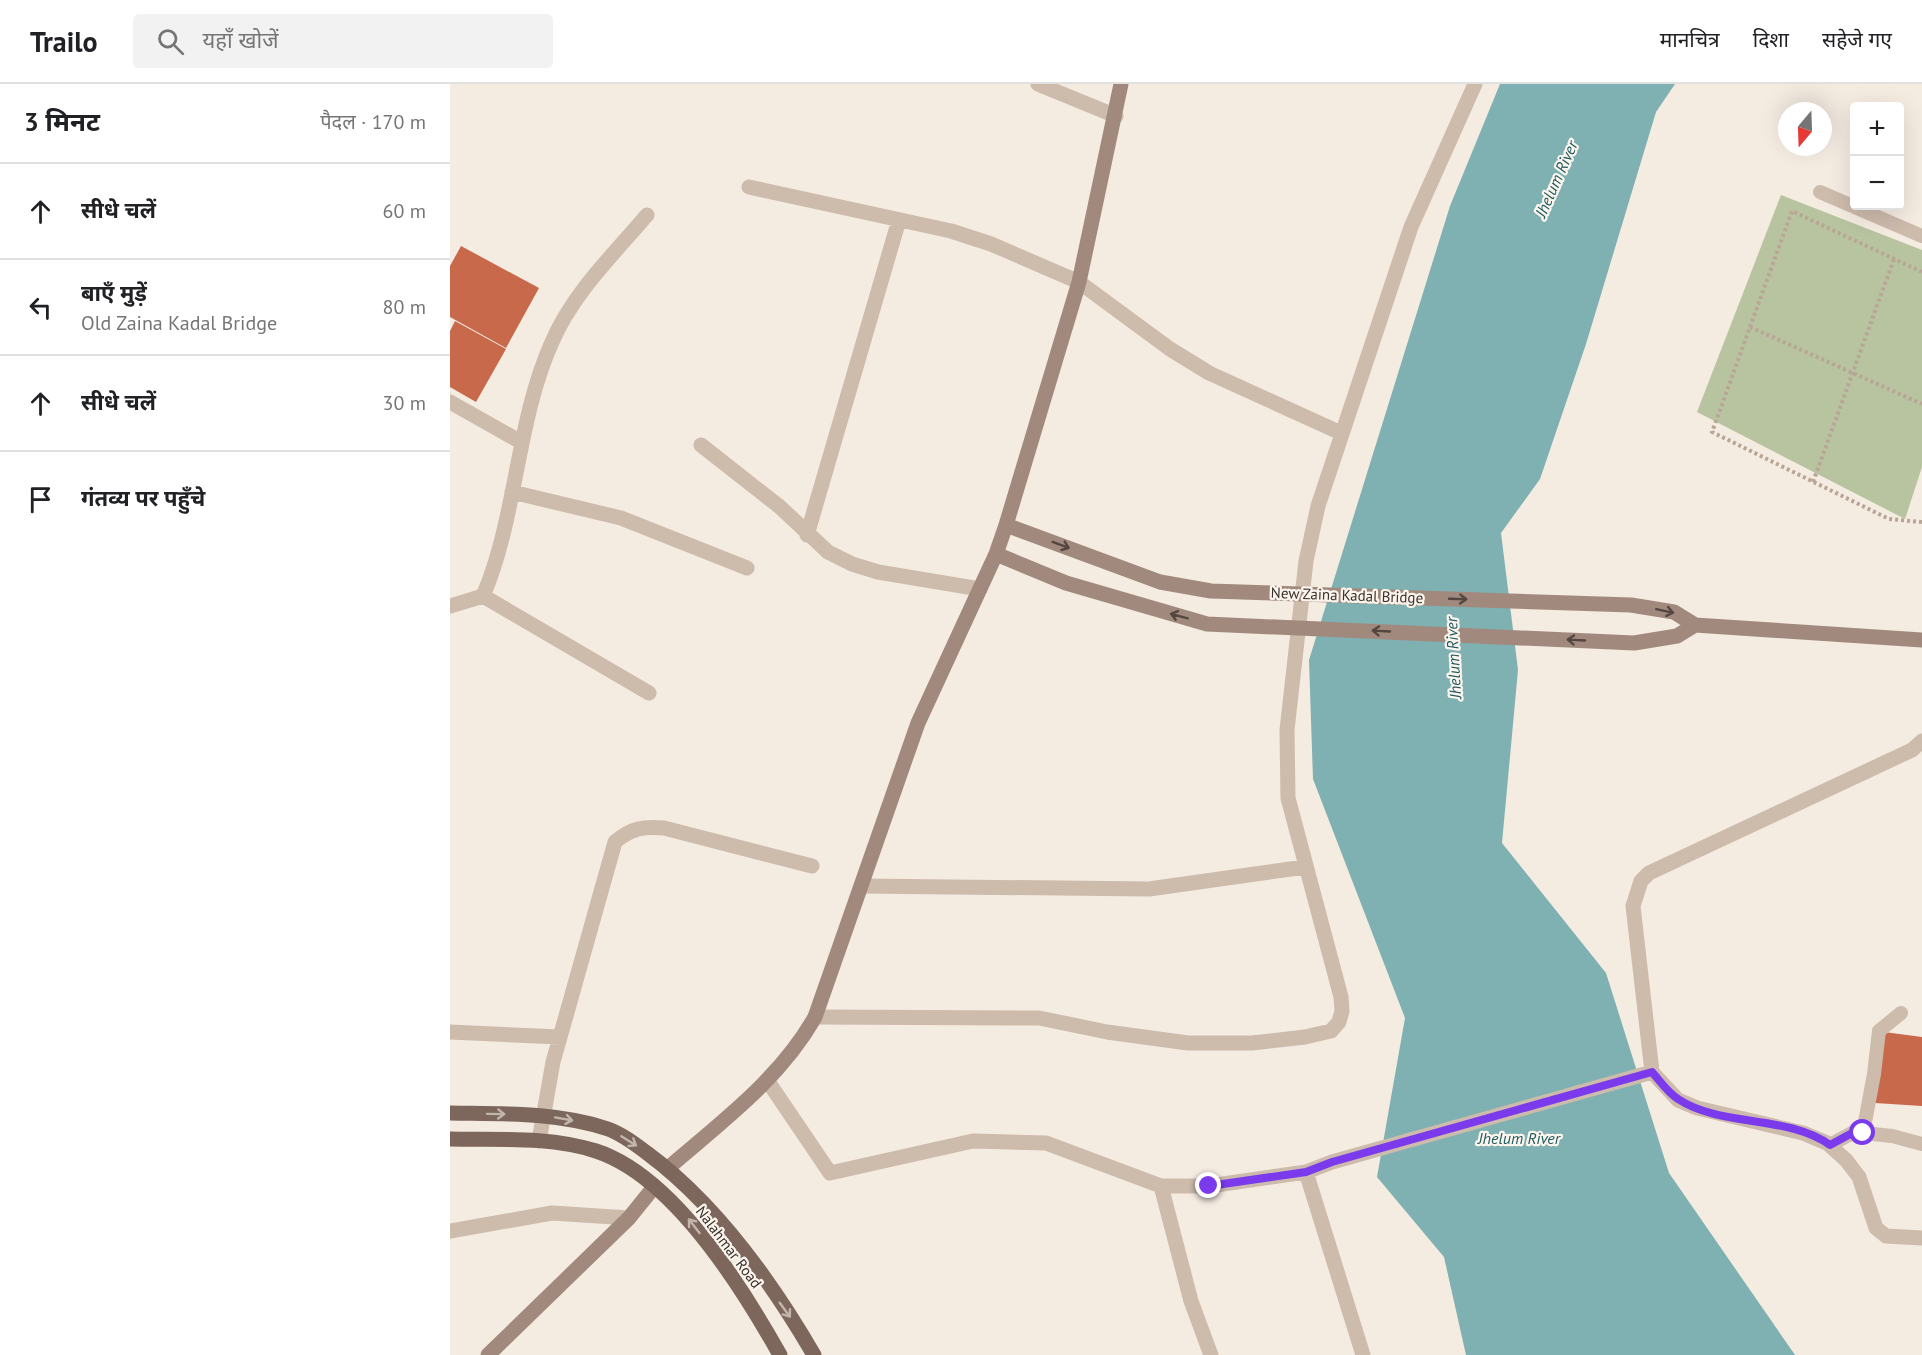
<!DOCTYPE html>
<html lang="hi">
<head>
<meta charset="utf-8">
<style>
	:root { --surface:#fff; --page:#f2f2f2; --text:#202124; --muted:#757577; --line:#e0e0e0 }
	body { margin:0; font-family:"PT Sans","Noto Sans Devanagari",sans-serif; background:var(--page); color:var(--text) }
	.controls { position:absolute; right:18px; top:18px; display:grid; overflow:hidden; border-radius:6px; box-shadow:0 6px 24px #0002 }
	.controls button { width:54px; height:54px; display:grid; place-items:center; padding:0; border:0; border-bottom:2px solid var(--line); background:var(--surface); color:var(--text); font:30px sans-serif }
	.compass { position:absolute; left:1328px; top:18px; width:54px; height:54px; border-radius:50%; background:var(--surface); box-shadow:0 6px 24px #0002; rotate:199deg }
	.stop { position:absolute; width:18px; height:18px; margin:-14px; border:4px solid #7c3aed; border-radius:50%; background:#fff }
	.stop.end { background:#7c3aed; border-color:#fff; box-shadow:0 2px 6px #0008 }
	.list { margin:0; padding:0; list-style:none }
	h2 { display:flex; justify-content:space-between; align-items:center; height:78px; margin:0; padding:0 24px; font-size:26px }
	h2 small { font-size:20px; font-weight:400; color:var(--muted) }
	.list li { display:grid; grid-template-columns:39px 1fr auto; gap:18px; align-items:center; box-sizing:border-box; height:96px; padding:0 24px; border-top:2px solid var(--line) }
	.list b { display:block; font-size:22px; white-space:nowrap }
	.list p { margin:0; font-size:20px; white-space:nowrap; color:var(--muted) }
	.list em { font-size:20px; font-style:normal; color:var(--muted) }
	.icon { flex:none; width:33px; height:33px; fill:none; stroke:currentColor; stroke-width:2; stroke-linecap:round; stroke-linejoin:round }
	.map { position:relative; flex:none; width:1472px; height:1271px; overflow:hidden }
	header { display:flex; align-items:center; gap:36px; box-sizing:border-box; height:84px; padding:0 30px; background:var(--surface); border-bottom:2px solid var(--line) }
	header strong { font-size:28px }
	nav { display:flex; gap:33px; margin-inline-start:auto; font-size:21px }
	.search { width:420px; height:54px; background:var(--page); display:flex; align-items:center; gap:15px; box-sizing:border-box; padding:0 21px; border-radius:6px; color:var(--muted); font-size:22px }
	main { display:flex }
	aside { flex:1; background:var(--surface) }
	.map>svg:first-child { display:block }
	.green { fill:#b8c4a0 }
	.water { fill:#7fb0b2 }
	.building { fill:#c8694b }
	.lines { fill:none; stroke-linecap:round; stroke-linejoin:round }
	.path { stroke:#b9a596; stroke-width:4; stroke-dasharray:3 3; stroke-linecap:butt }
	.lane { stroke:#cdbbac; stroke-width:14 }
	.street { stroke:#cdbbac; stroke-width:15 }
	.secondary { stroke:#a18a7d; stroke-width:15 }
	.primary { stroke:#7d675c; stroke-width:15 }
	.oneway { stroke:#544640 }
	.oneway2 { stroke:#c2b5ac }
	.route { stroke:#7c3aed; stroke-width:8 }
	.labels { text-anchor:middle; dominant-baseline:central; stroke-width:4.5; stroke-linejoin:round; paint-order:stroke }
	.street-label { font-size:15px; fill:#3b302b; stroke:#fbf5ee }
	.water-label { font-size:16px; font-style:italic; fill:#1f5a5e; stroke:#fbf5ee }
</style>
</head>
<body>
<header>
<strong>Trailo</strong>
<div class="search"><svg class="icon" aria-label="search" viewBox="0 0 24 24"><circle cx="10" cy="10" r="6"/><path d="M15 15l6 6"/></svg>यहाँ खोजें</div>
<nav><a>मानचित्र</a><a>दिशा</a><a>सहेजे गए</a></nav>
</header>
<main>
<aside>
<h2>3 मिनट<small>पैदल · 170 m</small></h2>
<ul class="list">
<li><svg class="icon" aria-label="ahead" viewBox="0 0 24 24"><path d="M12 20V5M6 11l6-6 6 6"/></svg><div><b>सीधे चलें</b></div><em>60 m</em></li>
<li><svg class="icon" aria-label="left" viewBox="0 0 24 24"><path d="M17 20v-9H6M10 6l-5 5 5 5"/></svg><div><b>बाएँ मुड़ें</b><p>Old Zaina Kadal Bridge</p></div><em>80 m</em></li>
<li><svg class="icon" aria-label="ahead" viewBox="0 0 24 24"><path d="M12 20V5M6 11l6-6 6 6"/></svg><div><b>सीधे चलें</b></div><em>30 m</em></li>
<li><svg class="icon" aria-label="arrive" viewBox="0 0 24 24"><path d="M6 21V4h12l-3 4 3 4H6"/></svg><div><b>गंतव्य पर पहुँचे</b></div></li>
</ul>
</aside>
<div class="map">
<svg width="1472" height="1271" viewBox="0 0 1472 1271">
	<rect width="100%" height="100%" fill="#f4ebe1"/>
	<path class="green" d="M1331 111 1472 166V383L1455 435 1247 328Z"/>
	<path class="water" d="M1050 0H1225L1206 28 1136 260 1090 395 1051 449 1068 586 1052 759 1156 889 1219 1089 1345 1271H1016L994 1173 927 1093 955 934 863 695 859 576 1000 122Z"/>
	<path class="building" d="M11 162 89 204 56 264 0 233V182Z
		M5 237 56 265 26 318 0 303V247Z
		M1434 948 1472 953V1022L1425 1019Z"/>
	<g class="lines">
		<path class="path" d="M1472 188 1342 127 1262 348 1439 435 1472 438
			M1300 243 1472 320
			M1363 398 1444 175"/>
		<path class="lane" d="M1370 108 1472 152
			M1413 1049 1424 990 1429 947 1451 929
			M1380 1061 1404 1048 1442 1052 1472 1060"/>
		<path class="street" d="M588 0 666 32
			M299 103 501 147 541 160 629 198 720 265 759 289 891 349
			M0 318 71 358
			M251 361 330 423 378 468 402 480 428 488 530 505
			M62 408 171 434 297 484
			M357 451 449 136
			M33 512C67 433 66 338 102 258 123 209 163 171 197 131
			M0 522 33 512 199 609
			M1472 657 1462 666 1199 789 1191 797 1183 822 1202 988 1228 1016 1247 1024 1353 1049 1377 1059 1396 1076 1409 1093 1426 1144 1436 1152 1472 1154
			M413 802 699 805 855 783
			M365 933 589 934 657 948 738 959H802L855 953 881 947 889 938 892 927 891 913 838 714 837 646 856 477 868 422 961 143 1025 0
			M0 948 110 953
			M317 996 380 1089 523 1057 596 1059 711 1102H759L856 1088 882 1078 1202 988
			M89 1057 103 978 165 758C181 744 194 742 214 744L362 782
			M856 1088 913 1271
			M711 1102 741 1217 761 1271
			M0 1147 102 1129 179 1134"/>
		<path class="secondary" d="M556 441 710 498 761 507 1181 521 1224 528 1245 541
			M546 470 616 499 757 540 1184 559 1227 552 1245 541 1472 556
			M218 1084C271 1038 330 995 365 933L468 639 546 470 556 441 629 198 671 0
			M38 1271 179 1134 204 1103"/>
		<path class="primary" d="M0 1029C53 1030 107 1028 158 1045 172 1050 185 1060 197 1069 266 1120 321 1197 364 1271
			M0 1055C48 1056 99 1052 146 1067 223 1092 292 1203 330 1271"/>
	</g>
	<defs><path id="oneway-shaft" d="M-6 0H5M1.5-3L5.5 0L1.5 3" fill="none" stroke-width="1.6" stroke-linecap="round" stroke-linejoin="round" transform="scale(1.5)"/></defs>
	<g class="oneway">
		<use href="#oneway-shaft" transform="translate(611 461) rotate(20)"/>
		<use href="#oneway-shaft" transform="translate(1008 515) rotate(2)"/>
		<use href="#oneway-shaft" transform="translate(1215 527) rotate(12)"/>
		<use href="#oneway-shaft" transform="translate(729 532) rotate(-165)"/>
		<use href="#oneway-shaft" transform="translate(931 547) rotate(-177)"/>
		<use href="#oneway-shaft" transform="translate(1126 556) rotate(-177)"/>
	</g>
	<g class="oneway2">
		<use href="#oneway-shaft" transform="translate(46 1030) rotate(1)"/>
		<use href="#oneway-shaft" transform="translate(114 1035) rotate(10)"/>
		<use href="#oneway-shaft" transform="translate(179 1057) rotate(32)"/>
		<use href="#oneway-shaft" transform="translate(244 1142) rotate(-128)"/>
		<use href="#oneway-shaft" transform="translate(335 1226) rotate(54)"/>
	</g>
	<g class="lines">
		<path class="route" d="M759 1102 856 1088 882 1078 1202 988C1210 997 1218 1009 1228 1015 1270 1043 1339 1031 1380 1061L1404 1048 1413 1049"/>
	</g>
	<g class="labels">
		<g class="street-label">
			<text transform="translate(897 511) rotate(2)">New Zaina Kadal Bridge</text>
			<text transform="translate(279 1163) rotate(53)">Nalahmar Road</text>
		</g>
		<g class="water-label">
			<text transform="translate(1106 95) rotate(-66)">Jhelum River</text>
			<text transform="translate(1003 574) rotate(-93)">Jhelum River</text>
			<text x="1069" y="1054">Jhelum River</text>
		</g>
	</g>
</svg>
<div class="controls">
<button>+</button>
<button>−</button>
</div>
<svg class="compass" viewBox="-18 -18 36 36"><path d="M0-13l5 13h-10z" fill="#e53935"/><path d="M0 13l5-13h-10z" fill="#757577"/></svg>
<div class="stop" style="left:1413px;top:1049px"></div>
<div class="stop end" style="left:759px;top:1102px"></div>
</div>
</main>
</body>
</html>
